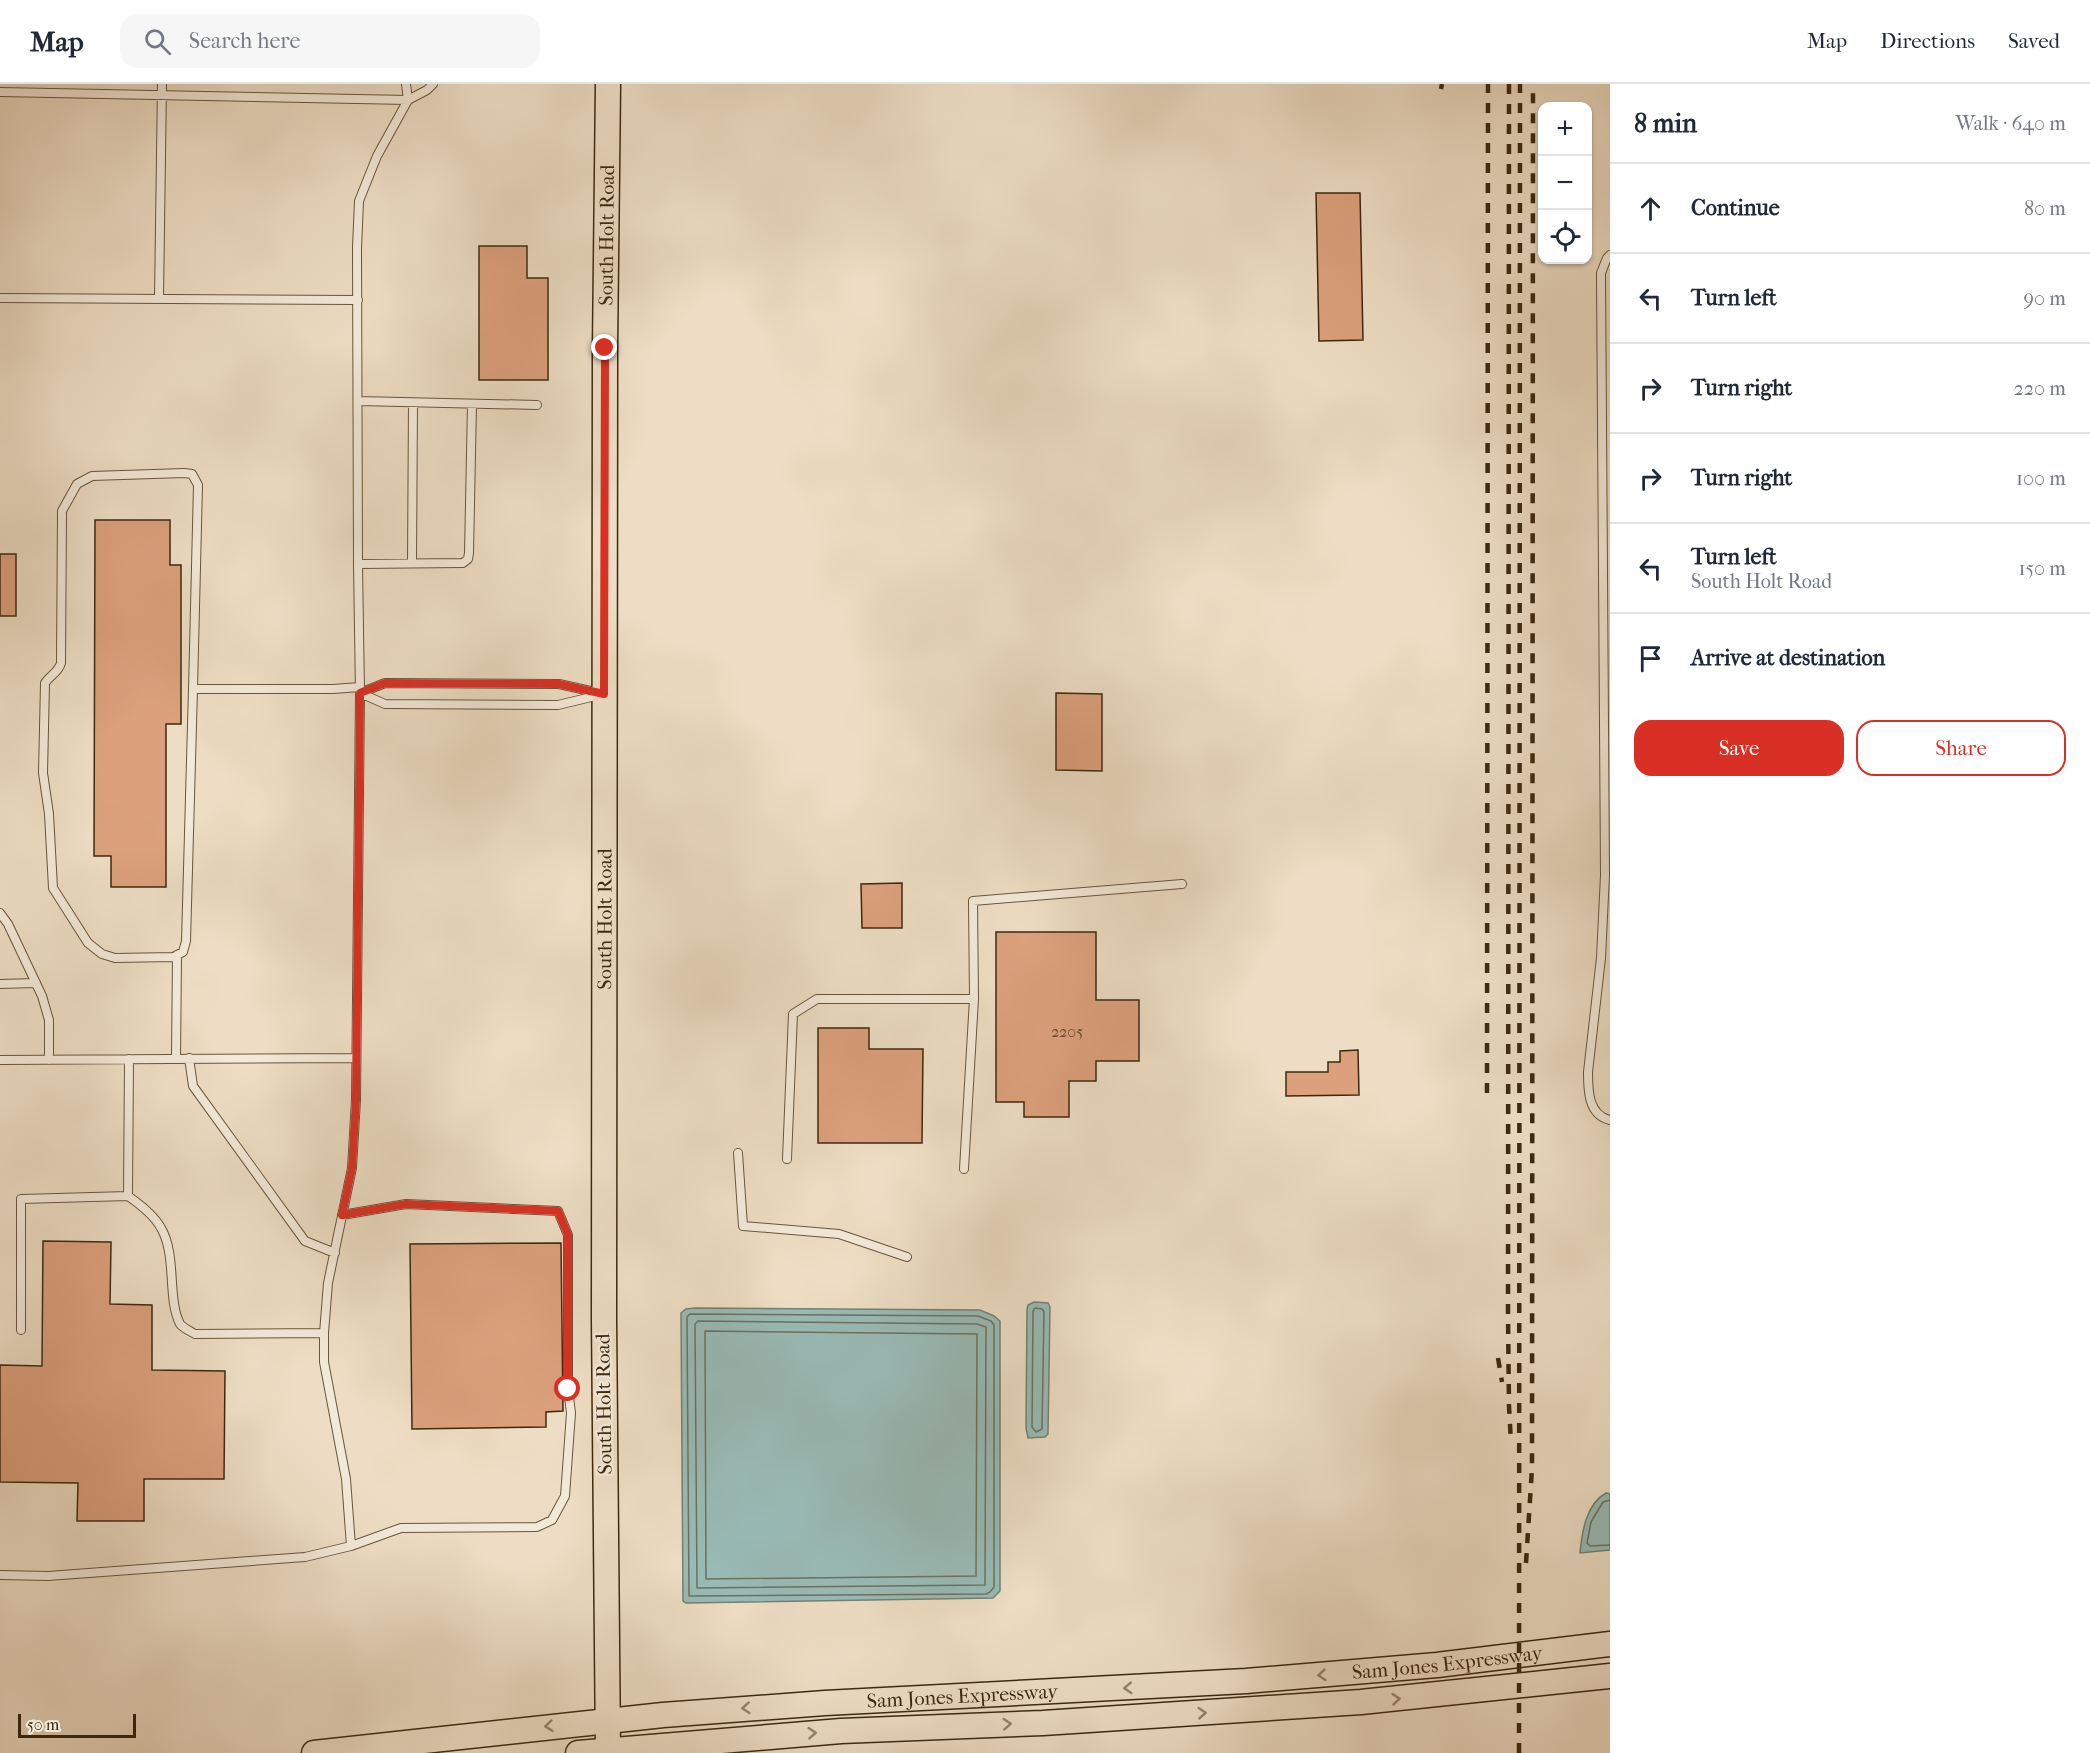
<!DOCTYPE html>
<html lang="en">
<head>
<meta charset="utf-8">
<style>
	:root { --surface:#fff; --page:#f6f6f7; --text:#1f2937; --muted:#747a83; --line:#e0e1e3; --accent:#d93025 }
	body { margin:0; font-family:"IM FELL French Canon",serif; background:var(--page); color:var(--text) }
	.controls { position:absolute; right:18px; top:18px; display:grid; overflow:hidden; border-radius:12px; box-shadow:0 2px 4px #0004 }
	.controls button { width:54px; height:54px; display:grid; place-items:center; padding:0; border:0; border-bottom:2px solid var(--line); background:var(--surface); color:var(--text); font:30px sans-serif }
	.scale { position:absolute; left:18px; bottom:15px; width:118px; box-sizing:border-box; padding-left:6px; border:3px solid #3c290d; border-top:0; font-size:16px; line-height:21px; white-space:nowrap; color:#3c290d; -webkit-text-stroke:4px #f3e9d9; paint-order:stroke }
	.stop { position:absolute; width:18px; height:18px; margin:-14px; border:4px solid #d93025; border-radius:50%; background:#fff }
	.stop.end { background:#d93025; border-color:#fff; box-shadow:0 2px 6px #0008 }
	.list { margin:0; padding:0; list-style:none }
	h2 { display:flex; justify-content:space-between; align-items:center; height:78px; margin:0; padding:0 24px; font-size:26px }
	h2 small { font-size:20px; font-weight:400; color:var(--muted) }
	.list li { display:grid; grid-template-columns:39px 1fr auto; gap:18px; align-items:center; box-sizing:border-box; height:90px; padding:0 24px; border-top:2px solid var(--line) }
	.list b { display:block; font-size:22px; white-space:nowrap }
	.list p { margin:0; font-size:20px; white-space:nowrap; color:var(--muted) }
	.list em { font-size:20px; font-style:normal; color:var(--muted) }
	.actions { display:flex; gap:12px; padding:18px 24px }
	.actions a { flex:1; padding:14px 0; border:2px solid var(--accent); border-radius:18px; text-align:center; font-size:21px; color:var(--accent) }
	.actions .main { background:var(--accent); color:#fff }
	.icon { flex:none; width:33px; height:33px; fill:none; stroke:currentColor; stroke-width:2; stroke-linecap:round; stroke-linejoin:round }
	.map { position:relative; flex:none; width:1610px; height:1669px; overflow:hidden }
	header { display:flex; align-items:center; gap:36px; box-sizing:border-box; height:84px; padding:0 30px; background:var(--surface); border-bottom:2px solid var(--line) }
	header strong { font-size:28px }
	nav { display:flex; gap:33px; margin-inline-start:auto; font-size:21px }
	.search { width:420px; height:54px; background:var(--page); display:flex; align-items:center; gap:15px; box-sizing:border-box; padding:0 21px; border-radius:18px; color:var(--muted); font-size:22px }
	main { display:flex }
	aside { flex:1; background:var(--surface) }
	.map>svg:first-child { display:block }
	.water { fill:#99bbb7; stroke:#748173; stroke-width:1.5 }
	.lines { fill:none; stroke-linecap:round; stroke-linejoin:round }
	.shore { stroke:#6a7262; stroke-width:1.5 }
	.building { fill:#dca07d; stroke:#3c290d; stroke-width:1.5 }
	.service-casing { stroke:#68563b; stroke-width:10 }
	.primary-casing { stroke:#3c290d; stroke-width:27 }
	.service { stroke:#f3e9d9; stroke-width:8 }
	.primary { stroke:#edddc4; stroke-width:24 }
	.rail { stroke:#3c290d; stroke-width:4.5; stroke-dasharray:10 10; stroke-linecap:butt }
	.oneway { stroke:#948368 }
	.route { stroke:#d93025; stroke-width:8 }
	.labels { text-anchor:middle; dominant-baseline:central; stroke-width:5; stroke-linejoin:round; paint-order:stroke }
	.number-label { font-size:16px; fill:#644729 }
	.street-label { font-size:20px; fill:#3c290d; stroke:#f3e9d9 }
</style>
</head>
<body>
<header>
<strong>Map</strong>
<div class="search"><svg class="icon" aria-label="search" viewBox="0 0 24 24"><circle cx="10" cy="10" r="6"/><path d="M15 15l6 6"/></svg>Search here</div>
<nav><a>Map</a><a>Directions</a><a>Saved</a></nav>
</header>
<main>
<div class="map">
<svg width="1610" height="1669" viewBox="0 0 1610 1669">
	<rect width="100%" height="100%" fill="#edddc4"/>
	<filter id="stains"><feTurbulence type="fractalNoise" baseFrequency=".00333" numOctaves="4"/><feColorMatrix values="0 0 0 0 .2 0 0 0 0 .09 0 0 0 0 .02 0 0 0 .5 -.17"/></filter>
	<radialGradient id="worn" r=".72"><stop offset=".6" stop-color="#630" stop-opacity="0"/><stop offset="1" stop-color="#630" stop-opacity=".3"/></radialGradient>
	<path class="water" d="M1034 1218 1048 1219 1050 1223 1048 1350 1045 1353 1028 1354 1026 1344 1027 1225 1028 1221Z
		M695 1224 980 1226 994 1232 1000 1237V1507L993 1514 686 1519 683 1517 681 1229 686 1225Z
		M1606 1409 1610 1410V1466L1580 1469C1582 1448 1586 1420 1606 1409Z"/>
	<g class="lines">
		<path class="shore" d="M1035 1224 1042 1225 1044 1228 1042 1345 1036 1348 1032 1343 1033 1227Z
			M690 1230 978 1232 991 1237 994 1241V1503L990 1508 986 1510 689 1512 687 1233Z
			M698 1237 977 1240 986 1243 985 1501 697 1504 695 1240Z
			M705 1247 977 1250 976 1492 706 1495Z
			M1610 1416 1603 1418 1591 1438 1587 1459 1590 1462 1610 1461"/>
	</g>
	<path class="building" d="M1316 109H1360L1363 256 1319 257Z
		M479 162H527V194H548V296H479Z
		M95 436H170V481H181V640H166V803H111V772H94Z
		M0 470H16V532H0Z
		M1056 609 1102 610V687L1056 686Z
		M902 799V844H862L861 800Z
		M996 848H1096V916H1139V977H1096V997H1069V1033H1024V1018H996Z
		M818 944H869V965H923L922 1059H818Z
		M1358 966 1359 1011 1286 1012V988H1328V978H1340V967Z
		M43 1157 111 1158 110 1220 152 1221V1286L225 1287 224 1395H144V1437H77L78 1399 0 1398V1281L42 1282Z
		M561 1159 563 1327 546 1328V1343L412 1345 410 1160Z"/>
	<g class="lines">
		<g class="service-casing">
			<path id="service" d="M0 8 408 16 427 6 433 0
				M1610 171 1607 174 1601 189 1605 791 1601 874 1588 988C1588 1006 1588 1031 1610 1036
				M0 214 358 216
				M159 215 162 0
				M358 317 537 321
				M412 479 413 319
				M358 480 463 479 468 475 469 469 472 320
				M385 599 559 600 604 610 558 621 385 620 360 609Z
				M193 605 198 401 192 390 184 389 92 392 77 400 62 427 61 579C58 589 50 591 45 599L43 689 49 730 53 804 88 859 102 870 115 874 173 873 183 868 186 857 193 605H333L360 603
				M0 829 8 840 42 912 49 936V976
				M0 900 36 899
				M189 974 193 1002 305 1157 335 1169
				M176 975 177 871
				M0 976 356 974
				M738 1069 743 1142 839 1150 907 1173
				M787 1075 793 930 817 915H974L973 817 1182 800
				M964 1085 974 915
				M128 1112C141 1121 154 1131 161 1144 177 1171 167 1215 180 1240 183 1244 190 1247 195 1250L324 1249
				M342 1131 406 1120 558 1127 568 1151V1305L571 1329 565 1412 552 1436 537 1443 401 1444 351 1462
				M21 1246V1115L128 1112 129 975
				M0 1491 48 1492 305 1473 351 1462 346 1395 324 1278V1249L328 1199 352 1084 356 1016 360 609 358 480 357 164 359 117 377 72 408 16 406 0"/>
		</g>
		<g class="primary-casing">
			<g id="primary">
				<path id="s1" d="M314 1669 663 1631 825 1619 1246 1597 1437 1581 1610 1560"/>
				<path d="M578 1669 841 1647 1043 1639 1361 1618 1610 1592"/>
				<path id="s2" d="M608 1669 604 1235 605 264 608 0"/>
			</g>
		</g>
		<use href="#service" class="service"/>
		<use href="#primary" class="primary"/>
		<path class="rail" d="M1509 0 1508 1232 1509 1322 1511 1359
			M1441 5 1442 0
			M1487 1009 1488 0
			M1498 1274 1502 1298
			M1526 1479 1532 1384 1533 0
			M1519 1669 1520 0"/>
	</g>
	<defs><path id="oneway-chevron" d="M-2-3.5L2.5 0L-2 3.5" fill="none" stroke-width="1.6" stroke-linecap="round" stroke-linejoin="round" transform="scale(1.5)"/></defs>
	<g class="oneway">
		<use href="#oneway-chevron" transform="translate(1322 1591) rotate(175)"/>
		<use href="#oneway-chevron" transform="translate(1128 1604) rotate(177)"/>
		<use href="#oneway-chevron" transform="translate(1396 1615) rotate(-5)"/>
		<use href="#oneway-chevron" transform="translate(746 1624) rotate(176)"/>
		<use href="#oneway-chevron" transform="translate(1202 1629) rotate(-4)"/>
		<use href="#oneway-chevron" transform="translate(1007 1640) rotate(-3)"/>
		<use href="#oneway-chevron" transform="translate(549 1642) rotate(174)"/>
		<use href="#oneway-chevron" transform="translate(812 1649) rotate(-4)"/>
	</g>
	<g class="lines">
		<path class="route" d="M568 1305V1151L558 1127 406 1120 342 1131 352 1084 356 1016 360 609 385 599 559 600 604 610 605 264"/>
	</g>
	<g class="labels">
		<g class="number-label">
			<text x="1067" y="947">2205</text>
		</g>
		<g class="street-label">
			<text stroke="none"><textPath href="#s2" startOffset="1518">South Holt Road</textPath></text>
			<text stroke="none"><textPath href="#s2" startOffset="834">South Holt Road</textPath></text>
			<text transform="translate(604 1320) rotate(-91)">South Holt Road</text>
			<text stroke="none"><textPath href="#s1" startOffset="1137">Sam Jones Expressway</textPath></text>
			<text stroke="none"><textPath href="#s1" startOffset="651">Sam Jones Expressway</textPath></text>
		</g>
	</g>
	<rect width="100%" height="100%" filter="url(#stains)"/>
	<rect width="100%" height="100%" fill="url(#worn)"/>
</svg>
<div class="controls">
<button>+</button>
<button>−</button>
<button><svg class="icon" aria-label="locate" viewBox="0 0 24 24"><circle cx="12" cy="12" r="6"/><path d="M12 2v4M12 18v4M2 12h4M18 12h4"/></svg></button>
</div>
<div class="scale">50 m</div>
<div class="stop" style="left:568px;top:1305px"></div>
<div class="stop end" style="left:605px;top:264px"></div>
</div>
<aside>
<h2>8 min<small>Walk · 640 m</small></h2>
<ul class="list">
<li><svg class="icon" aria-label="ahead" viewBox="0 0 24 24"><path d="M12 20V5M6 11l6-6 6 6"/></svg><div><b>Continue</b></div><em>80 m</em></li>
<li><svg class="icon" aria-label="left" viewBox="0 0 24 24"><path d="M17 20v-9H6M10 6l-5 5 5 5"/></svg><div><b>Turn left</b></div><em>90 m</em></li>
<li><svg class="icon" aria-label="right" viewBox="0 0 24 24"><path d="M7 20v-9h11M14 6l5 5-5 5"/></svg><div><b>Turn right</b></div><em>220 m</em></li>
<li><svg class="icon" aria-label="right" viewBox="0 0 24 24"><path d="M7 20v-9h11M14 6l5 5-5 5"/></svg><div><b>Turn right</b></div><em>100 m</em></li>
<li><svg class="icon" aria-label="left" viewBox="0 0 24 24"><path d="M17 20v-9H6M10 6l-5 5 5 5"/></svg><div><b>Turn left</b><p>South Holt Road</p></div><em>150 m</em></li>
<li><svg class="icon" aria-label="arrive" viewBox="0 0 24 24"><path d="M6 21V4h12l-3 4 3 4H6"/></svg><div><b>Arrive at destination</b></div></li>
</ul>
<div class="actions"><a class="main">Save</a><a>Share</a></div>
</aside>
</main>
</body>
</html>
